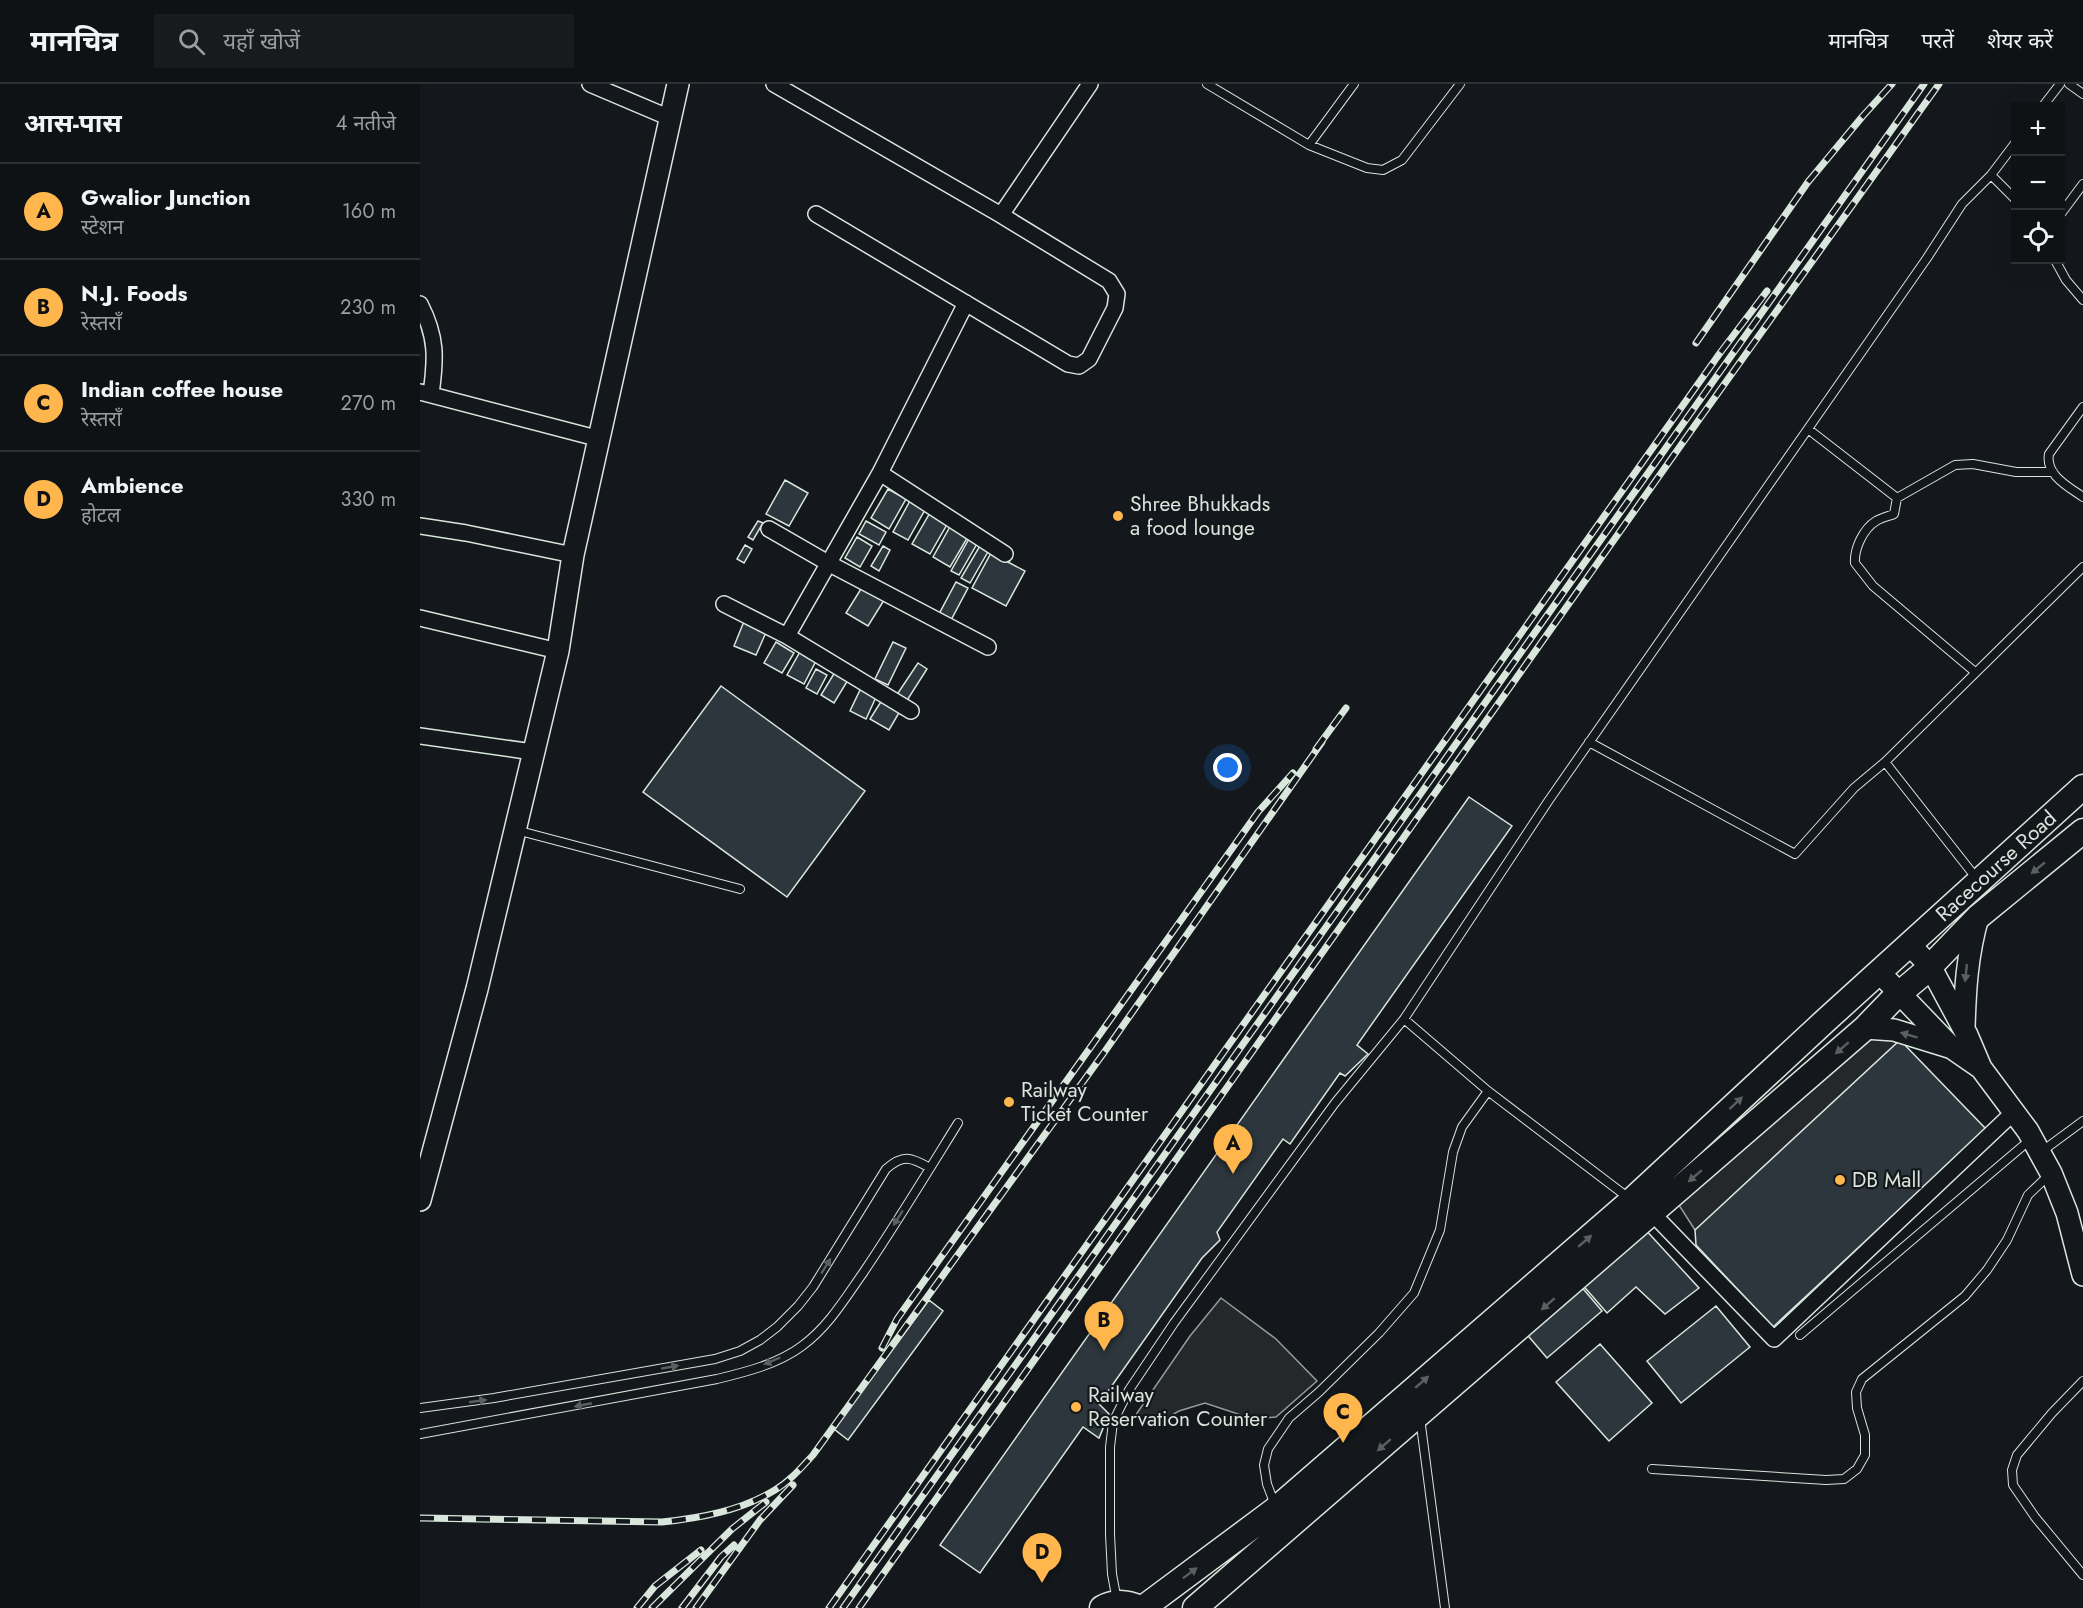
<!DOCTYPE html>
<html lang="hi">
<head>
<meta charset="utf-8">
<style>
	:root { --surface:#0f1215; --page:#181b1e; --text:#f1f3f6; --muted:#9b9ea0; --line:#2f3234; --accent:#ffb74d }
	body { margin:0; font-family:Jost,"Noto Sans Devanagari",sans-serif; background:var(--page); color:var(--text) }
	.controls { position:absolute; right:18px; top:18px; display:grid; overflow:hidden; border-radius:0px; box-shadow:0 6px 24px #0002 }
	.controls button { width:54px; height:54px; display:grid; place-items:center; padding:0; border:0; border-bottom:2px solid var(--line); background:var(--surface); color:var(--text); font:30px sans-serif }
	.you { position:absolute; left:808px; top:684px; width:21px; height:21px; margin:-15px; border:4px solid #fff; border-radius:50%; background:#1a73e8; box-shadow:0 0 0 9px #1a73e833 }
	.badge { display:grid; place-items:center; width:39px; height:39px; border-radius:50%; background:var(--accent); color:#111; font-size:20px; font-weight:700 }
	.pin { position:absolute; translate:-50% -50px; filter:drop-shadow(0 2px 3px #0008) }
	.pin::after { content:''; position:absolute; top:32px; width:21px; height:18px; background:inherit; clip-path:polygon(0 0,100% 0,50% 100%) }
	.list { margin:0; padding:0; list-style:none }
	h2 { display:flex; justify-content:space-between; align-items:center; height:78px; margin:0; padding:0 24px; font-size:26px }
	h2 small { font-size:20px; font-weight:400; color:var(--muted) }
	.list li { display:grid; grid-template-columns:39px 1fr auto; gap:18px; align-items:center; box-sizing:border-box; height:96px; padding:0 24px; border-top:2px solid var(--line) }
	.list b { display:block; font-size:22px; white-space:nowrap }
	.list p { margin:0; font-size:20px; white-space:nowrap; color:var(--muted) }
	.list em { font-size:20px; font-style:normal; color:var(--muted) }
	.icon { flex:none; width:33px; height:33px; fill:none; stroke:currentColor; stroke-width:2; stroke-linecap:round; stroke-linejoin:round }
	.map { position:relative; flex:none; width:1663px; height:1524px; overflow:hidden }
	header { display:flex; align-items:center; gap:36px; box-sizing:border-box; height:84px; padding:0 30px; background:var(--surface); border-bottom:2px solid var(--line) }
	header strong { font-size:28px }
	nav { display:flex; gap:33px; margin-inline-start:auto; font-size:21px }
	.search { width:420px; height:54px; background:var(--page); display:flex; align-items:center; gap:15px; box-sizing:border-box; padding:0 21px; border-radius:0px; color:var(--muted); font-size:22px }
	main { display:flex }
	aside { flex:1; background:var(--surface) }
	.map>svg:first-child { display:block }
	.parking { fill:#24282b; stroke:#939e99; stroke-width:1.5 }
	.building { fill:#2c363c; stroke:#d8e6dc; stroke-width:1.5 }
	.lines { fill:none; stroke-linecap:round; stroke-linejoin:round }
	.lane-casing { stroke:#d8e6dc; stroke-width:10 }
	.street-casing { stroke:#d8e6dc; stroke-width:18 }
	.secondary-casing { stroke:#d8e6dc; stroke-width:24 }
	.primary-casing { stroke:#d8e6dc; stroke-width:27 }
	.lane { stroke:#14181c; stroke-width:8 }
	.street { stroke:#14181c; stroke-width:15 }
	.secondary { stroke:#14181c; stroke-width:21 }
	.primary { stroke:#14181c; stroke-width:24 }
	.rail-casing { stroke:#d8e6dc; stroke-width:7 }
	.rail { stroke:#14181c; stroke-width:4.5; stroke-dasharray:14; stroke-linecap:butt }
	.oneway { fill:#59605f }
	.poi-dot { fill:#ffb74d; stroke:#14181c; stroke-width:2 }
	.labels { text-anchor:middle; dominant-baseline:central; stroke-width:4.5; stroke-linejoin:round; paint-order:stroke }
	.poi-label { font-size:21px; fill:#d8e6dc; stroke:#14181c; text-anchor:start }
	.street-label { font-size:21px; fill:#d8e6dc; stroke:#14181c }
</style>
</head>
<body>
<header>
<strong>मानचित्र</strong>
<div class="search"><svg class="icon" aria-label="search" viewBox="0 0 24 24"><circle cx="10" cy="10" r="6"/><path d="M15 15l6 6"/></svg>यहाँ खोजें</div>
<nav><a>मानचित्र</a><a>परतें</a><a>शेयर करें</a></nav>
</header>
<main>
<aside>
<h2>आस-पास<small>4 नतीजे</small></h2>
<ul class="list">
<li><span class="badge">A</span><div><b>Gwalior Junction</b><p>स्टेशन</p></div><em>160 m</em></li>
<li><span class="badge">B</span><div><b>N.J. Foods</b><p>रेस्तराँ</p></div><em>230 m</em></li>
<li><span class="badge">C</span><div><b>Indian coffee house</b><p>रेस्तराँ</p></div><em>270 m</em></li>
<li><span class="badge">D</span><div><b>Ambience</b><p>होटल</p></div><em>330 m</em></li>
</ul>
</aside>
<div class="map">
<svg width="1663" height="1524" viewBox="0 0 1663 1524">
	<rect width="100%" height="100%" fill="#14181c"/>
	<path class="parking" d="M1447 950 1480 956 1275 1146 1255 1115Z
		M801 1214 856 1255 897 1297 856 1333 833 1335 785 1319 759 1327 732 1342 715 1332 770 1252Z"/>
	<path class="building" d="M365 396 388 409 369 442 346 430Z
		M468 405 486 415 469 445 451 434Z
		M491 415 506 424 488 456 473 448Z
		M511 427 529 437 510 470 492 460Z
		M338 437 343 439 333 456 328 453Z
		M446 437 466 448 459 461 439 450Z
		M531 441 549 451 530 483 513 473Z
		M437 453 452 462 440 483 425 474Z
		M550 453 558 458 539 491 531 487Z
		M561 460 569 466 550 499 541 494Z
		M325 461 332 465 324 479 317 475Z
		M463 462 470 466 459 487 451 482Z
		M571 469 605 487 586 522 552 504Z
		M536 498 548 504 531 536 519 530Z
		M444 500 466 513 448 542 426 529Z
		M325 535 348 544 336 571 314 562Z
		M356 558 374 569 362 589 344 579Z
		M473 558 486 564 468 601 455 595Z
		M381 566 397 575 384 600 367 591Z
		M498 579 507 585 486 618 476 612Z
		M396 585 407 591 397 610 386 604Z
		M415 588 428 596 414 619 401 611Z
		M301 602 445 707 367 813 223 708Z
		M441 604 457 611 446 635 430 627Z
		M462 616 480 627 469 646 450 635Z
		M1049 713 1092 742 937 961 948 970 925 992 920 989 870 1060 863 1055 797 1148 800 1156 782 1174 679 1320 689 1330 679 1354 663 1343 560 1489 520 1461Z
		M1480 956 1566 1045 1353 1243 1276 1161 1275 1146Z
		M1223 1143 1279 1204 1245 1230 1216 1203 1187 1229 1160 1198Z
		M1159 1200 1182 1227 1127 1274 1104 1247Z
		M509 1216 523 1227 428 1356 414 1345Z
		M1296 1222 1330 1263 1261 1319 1227 1277Z
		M1180 1260 1232 1319 1189 1357 1136 1298Z"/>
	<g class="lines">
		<g class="lane-casing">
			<path id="lane" d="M787 0 889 61 947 84 963 86 982 76 1040 0
				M1649 0 1663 10
				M1623 22 1640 0
				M889 61 934 0
				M1571 91 1596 116
				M1640 131 1663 100
				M1635 176 1646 196 1663 216
				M1663 323 1629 370C1625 391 1649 403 1663 413
				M1388 345 1477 414 1474 430C1469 432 1461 434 1456 437 1443 445 1434 465 1435 479L1453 502 1555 588
				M1477 414 1535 381 1553 380 1596 388H1633
				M1169 658 1375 770 1434 704 1465 678 1663 483
				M1465 678 1557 795
				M96 746 320 805
				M984 935 1068 1007 1210 1115
				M1621 1068 1663 1037
				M1380 1251 1611 1055
				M1663 1297 1632 1329 1597 1371 1592 1386 1593 1401 1615 1433 1663 1491
				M0 1324 74 1314 295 1275 320 1267 340 1256 357 1243 378 1222 393 1203 466 1085C483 1070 491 1073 510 1084
				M1000 1334 1025 1524
				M0 1350 297 1295C326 1288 358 1280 382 1262 408 1243 424 1216 443 1189 476 1140 507 1089 538 1039
				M1232 1385 1406 1396 1424 1395 1437 1385 1445 1371V1351L1437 1324 1436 1308 1442 1295 1545 1212 1567 1186 1587 1156 1608 1111 1630 1090
				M855 1421 847 1400 844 1381 848 1365 869 1334 899 1308 959 1249 994 1209 1020 1146 1033 1068 1042 1043 1068 1007
				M697 1517 692 1490 690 1450V1363L693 1338 709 1306 754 1239 915 1019 984 935 1129 716 1507 174 1542 120 1571 91 1596 58"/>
		</g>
		<g class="street-casing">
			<path id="street" d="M170 0 250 34
				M354 0 581 131 689 197 697 210 695 224 669 275 659 282 648 280 396 130
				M581 131 670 0
				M546 219 460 389 585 470
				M0 220C17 253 16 274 11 310
				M0 308 180 355
				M0 442 46 449 153 471
				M349 445 408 479 568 563
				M304 520 367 552 491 627
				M0 534 138 567
				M367 552 460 389
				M0 652 113 668
				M1232 1129 1354 1255 1594 1028"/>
		</g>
		<g class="secondary-casing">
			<path id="secondary" d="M1490 861 1510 882 1547 951 1561 984 1608 1047 1631 1089 1647 1129 1663 1191
				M1459 888 1532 964 1561 984
				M1445 944 1474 946 1529 963
				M1544 945C1545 907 1547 871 1558 833
				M0 1116 57 905 138 567 153 471 258 0"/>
		</g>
		<g class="primary-casing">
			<path id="primary" d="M682 1524C694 1517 707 1518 720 1524
				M723 1524 856 1425 1211 1117 1405 937 1663 703
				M775 1524 1445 944 1474 914 1505 888 1558 833 1663 747"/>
		</g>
		<use href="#lane" class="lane"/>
		<use href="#street" class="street"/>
		<use href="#secondary" class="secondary"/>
		<use href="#primary" class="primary"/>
		<g class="rail-casing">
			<path id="rail" d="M1276 259 1388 98 1442 33 1472 0
				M896 665 926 624
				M462 1264 477 1235 838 728 873 689
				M0 1434 242 1438C280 1434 320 1427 355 1406 370 1397 381 1384 393 1371L683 970 902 658
				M217 1524 235 1502 281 1466
				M232 1524 312 1445 346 1418
				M262 1524 301 1473 314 1461
				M276 1524 340 1436 373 1401
				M409 1524 1300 269 1347 207
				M423 1524 1504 0
				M439 1524 1278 337 1519 0"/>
		</g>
		<use href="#rail" class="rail"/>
	</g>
	<defs><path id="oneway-solid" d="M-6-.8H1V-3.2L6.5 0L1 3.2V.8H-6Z" transform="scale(1.5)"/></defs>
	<g class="oneway">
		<use href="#oneway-solid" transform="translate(1618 784) rotate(141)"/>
		<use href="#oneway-solid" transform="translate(1546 889) rotate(96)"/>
		<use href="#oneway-solid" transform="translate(1489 951) rotate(-163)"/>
		<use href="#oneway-solid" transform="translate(1422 964) rotate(139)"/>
		<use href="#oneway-solid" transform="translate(1316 1019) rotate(-43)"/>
		<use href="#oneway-solid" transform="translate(1275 1092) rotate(139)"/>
		<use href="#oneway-solid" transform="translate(478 1134) rotate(122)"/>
		<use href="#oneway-solid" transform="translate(1165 1157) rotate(-41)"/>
		<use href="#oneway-solid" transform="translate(406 1182) rotate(-58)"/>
		<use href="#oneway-solid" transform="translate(1128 1220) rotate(139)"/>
		<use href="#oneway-solid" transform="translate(352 1277) rotate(157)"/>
		<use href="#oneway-solid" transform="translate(250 1283) rotate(-10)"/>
		<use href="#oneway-solid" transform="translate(1002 1298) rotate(-41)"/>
		<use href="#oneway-solid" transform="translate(58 1317) rotate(-8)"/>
		<use href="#oneway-solid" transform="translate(163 1321) rotate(169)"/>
		<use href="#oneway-solid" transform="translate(964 1361) rotate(139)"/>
		<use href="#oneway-solid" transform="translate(770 1489) rotate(-37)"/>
	</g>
	<g class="poi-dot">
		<circle cx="698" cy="432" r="6"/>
		<circle cx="589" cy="1018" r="6"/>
		<circle cx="1420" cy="1096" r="6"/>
		<circle cx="656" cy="1323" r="6"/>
	</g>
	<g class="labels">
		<g class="poi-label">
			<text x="710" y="420">Shree Bhukkads<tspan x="710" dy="24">a food lounge</tspan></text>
			<text x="601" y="1006">Railway<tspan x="601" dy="24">Ticket Counter</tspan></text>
			<text x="1432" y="1096">DB Mall</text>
			<text x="668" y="1311">Railway<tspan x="668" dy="24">Reservation Counter</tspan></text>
		</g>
		<g class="street-label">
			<text transform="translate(1576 782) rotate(-42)">Racecourse Road</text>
		</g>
	</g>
</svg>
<div class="controls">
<button>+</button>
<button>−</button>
<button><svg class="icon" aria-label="locate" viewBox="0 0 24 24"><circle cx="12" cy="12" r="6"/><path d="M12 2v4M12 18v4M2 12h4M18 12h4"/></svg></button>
</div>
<div class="you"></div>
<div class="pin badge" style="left:813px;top:1090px">A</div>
<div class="pin badge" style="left:684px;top:1267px">B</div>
<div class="pin badge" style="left:923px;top:1359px">C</div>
<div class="pin badge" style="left:622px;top:1499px">D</div>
</div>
</main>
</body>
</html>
